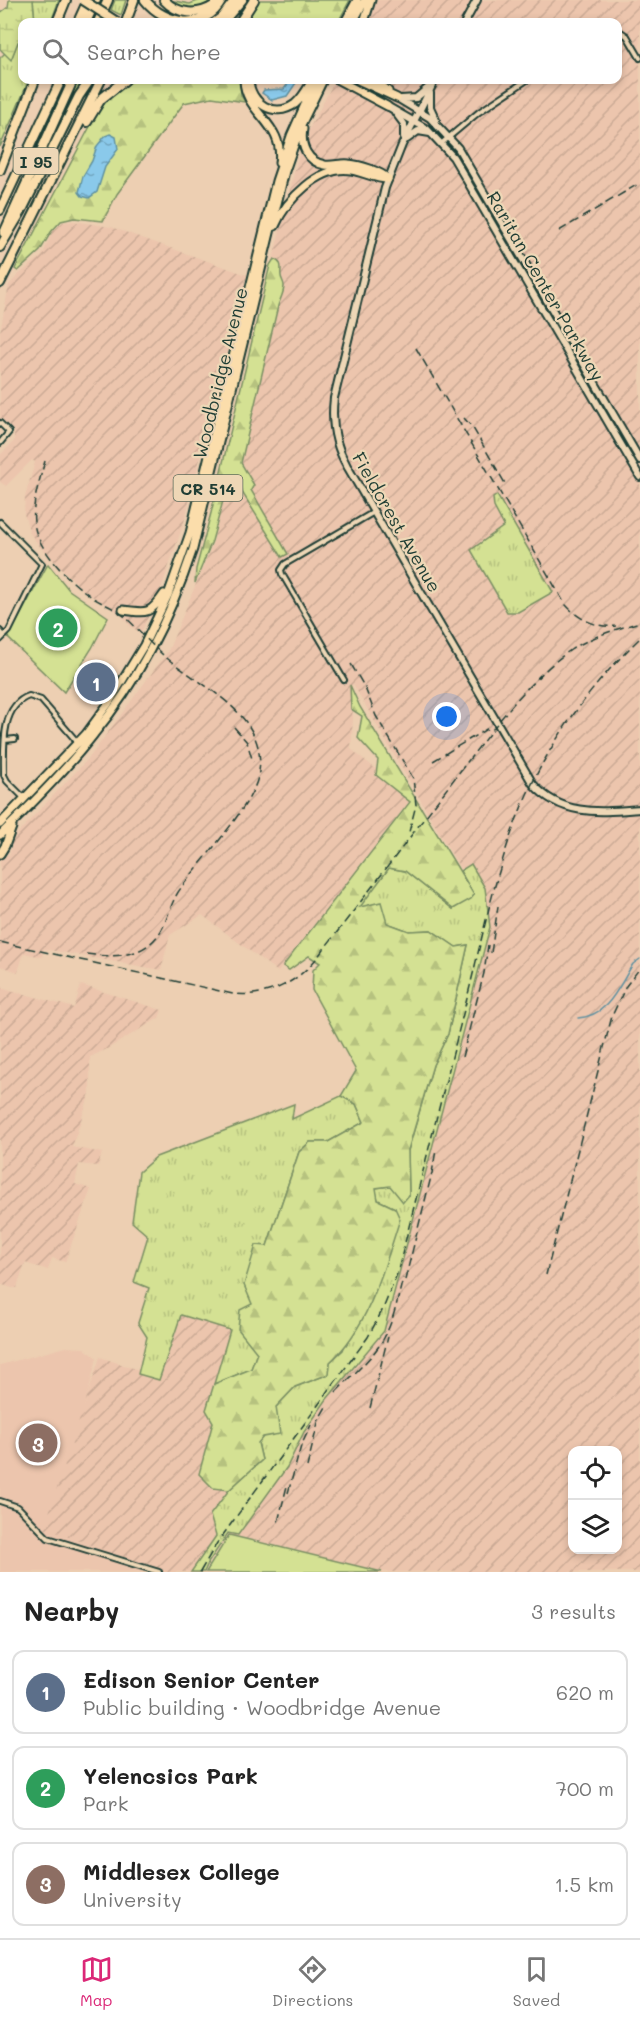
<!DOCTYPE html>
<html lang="en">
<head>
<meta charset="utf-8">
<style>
	:root { --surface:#fff; --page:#f2f2f2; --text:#222; --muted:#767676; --line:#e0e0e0; --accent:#db2777 }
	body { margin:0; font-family:Mali,sans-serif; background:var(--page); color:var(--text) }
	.controls { position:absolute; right:18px; bottom:18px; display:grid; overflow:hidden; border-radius:12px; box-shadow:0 3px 9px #0003 }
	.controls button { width:54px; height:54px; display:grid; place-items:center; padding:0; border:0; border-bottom:2px solid var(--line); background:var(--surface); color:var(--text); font:30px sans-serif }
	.you { position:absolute; left:447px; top:717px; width:21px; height:21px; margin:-15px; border:4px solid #fff; border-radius:50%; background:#1a73e8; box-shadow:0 0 0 9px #1a73e833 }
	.badge { display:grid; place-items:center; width:39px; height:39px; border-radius:50%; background:var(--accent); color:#fff; font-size:20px; font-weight:700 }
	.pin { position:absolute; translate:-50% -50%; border:3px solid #fff; box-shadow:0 2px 6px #0006 }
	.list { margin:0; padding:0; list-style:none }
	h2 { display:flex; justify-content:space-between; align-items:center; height:78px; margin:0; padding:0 24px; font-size:26px }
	h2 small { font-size:20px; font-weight:400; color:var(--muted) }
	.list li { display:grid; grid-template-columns:39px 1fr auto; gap:18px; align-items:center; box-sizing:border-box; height:84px; margin:0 12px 12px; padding:0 12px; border:2px solid var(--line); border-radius:12px }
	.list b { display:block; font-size:22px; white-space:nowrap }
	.list p { margin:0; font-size:20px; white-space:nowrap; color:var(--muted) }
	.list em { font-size:20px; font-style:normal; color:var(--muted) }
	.icon { flex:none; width:33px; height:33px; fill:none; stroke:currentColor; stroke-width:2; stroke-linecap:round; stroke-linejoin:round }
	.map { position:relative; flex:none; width:640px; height:1572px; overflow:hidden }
	.search { position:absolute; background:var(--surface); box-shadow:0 3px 9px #0003; left:18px; right:18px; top:18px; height:66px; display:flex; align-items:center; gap:15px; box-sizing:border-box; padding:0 21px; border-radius:12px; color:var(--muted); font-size:22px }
	.sheet { height:366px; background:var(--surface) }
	nav { display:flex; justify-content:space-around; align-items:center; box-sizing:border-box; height:84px; border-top:2px solid var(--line); background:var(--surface); font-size:16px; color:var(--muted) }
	nav a { display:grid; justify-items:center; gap:3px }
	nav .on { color:var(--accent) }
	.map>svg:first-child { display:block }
	.built { fill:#ecc5ad }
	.industrial { fill:url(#industrial-furrows); fill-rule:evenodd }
	.grass { fill:url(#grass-tufts); stroke:#7a8f64; stroke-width:1.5 }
	.forest { fill:url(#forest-firs); stroke:#7a8f64; stroke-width:1.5 }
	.wetland { fill:url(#wetland-marsh); stroke:#7a8f64; stroke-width:1.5 }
	.park { fill:#d4e193; stroke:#7a8f64; stroke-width:1.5 }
	.water { fill:url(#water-ripples); stroke:#5f91a1; stroke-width:1.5 }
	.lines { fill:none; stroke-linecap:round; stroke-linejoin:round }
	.stream { stroke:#5f91a1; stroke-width:1.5 }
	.street-casing { stroke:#1f3d34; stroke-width:8 }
	.secondary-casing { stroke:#1f3d34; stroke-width:10 }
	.primary-casing { stroke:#1f3d34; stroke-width:11 }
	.highway-casing { stroke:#1f3d34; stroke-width:12 }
	.street { stroke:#eed7b6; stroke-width:4 }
	.secondary { stroke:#eed7b6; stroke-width:6 }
	.primary { stroke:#fbddab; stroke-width:7 }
	.highway { stroke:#fbddab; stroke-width:8 }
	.rail { stroke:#1f3d34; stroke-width:1.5; stroke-dasharray:9 4.5; stroke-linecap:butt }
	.highway-bridge-casing { stroke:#1f3d34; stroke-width:12; stroke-linecap:butt }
	.highway-bridge { stroke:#fbddab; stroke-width:8 }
	.labels { text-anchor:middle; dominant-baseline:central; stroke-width:4.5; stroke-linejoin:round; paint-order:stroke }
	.shield { fill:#eed7b6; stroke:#5d6b5b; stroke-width:1.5 }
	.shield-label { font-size:16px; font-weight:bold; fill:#1f3d34 }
	.street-label { font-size:18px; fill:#1f3d34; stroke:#eed7b6 }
</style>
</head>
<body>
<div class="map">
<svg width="640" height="1572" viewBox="0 0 640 1572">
	<defs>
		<pattern id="industrial-furrows" width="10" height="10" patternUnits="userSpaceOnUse" patternTransform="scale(1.5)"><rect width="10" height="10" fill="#ecc5ad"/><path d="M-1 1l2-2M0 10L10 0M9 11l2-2" fill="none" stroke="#caaa95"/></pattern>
		<pattern id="grass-tufts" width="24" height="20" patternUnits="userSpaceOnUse" patternTransform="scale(1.5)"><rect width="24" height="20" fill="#d4e193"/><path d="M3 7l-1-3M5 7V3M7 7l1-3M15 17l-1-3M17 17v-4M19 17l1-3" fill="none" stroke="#b6c27f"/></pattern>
		<pattern id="forest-firs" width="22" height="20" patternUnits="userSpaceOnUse" patternTransform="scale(1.5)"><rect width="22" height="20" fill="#d4e193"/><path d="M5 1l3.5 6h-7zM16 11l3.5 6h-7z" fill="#b6c27f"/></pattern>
		<pattern id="wetland-marsh" width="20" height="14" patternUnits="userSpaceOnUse" patternTransform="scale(1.5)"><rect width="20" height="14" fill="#d4e193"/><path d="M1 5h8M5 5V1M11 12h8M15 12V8" fill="none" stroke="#b6c27f"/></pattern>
		<pattern id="water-ripples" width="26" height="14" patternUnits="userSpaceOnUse" patternTransform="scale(1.5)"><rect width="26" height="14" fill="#8ac9ea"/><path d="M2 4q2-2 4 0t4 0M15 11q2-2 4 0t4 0" fill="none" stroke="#70a4be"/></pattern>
	</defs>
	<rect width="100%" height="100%" fill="#edcfb2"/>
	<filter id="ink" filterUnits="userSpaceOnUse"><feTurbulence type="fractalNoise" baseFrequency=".0167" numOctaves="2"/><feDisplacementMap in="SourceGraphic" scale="12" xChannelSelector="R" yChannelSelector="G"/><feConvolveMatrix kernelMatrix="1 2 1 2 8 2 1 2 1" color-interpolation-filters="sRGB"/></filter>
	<g filter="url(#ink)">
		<path class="built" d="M66 1347 84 1348 97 1358 55 1520 191 1572H0V1365Z"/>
		<path class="industrial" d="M377 0H640V1572H382L217 1533 483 908 353 684 351 686 353 718 351 749 412 798 278 972 202 915 170 935 161 970 44 949 42 957 24 953 18 972 0 966V860L10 853 12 839 89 758 168 651 213 543 227 482 219 480 298 157 307 133 335 80H618V22H365ZM572 1450H618V1550H572Z
			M73 221 111 227 247 275 185 519 162 586 141 633 130 626 121 614 85 592 40 547 30 533 24 514 25 497 35 462 32 460 6 486 0 482V455L14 441V431L0 417V332L9 285 18 275 42 256 52 232 63 222Z
			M81 985 162 1010 159 1018 107 1049 90 1057V1093L72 1147 102 1153 98 1166 79 1164 75 1184 91 1189 65 1262 52 1258 48 1270 25 1263 17 1288H12L0 1284V987L74 1008Z
			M181 1315 230 1330 206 1410 213 1422 199 1473 213 1488 229 1490 210 1515 216 1536 191 1572H165L44 1528 100 1357 139 1370 138 1374Z"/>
		<path class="grass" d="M33 0H59L51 22H35Z
			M115 0H126L121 15 111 10Z
			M169 0 190 4 200 0H211C199 12 180 10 169 0Z
			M18 42 22 46V80H29L0 147V58L5 53 11 59Z
			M78 80H85L60 123Z
			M497 495 553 592 518 612H507L471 550 504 526 494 507 493 498Z
			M471 864 485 888 490 927 384 1331 327 1399 304 1432 287 1467 238 1535 228 1533 208 1563 204 1572H191L216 1536 210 1515 229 1490 262 1460 258 1443 276 1407 295 1387 329 1374 330 1362 343 1350 395 1208 378 1200 375 1188 390 1186 409 1195 408 1151 433 1065 448 1034 468 945 456 947 431 930 409 931 387 923 359 907 389 868 405 871 453 909 474 895 460 871Z
			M341 1096 356 1104 364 1122 328 1142H310L299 1152 267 1246 256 1245 252 1304 257 1353 251 1369 214 1384 230 1330 181 1315 159 1380 138 1374 147 1337 138 1323 149 1288 134 1282 148 1236 132 1222 139 1172 156 1157 294 1104 292 1119Z"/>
		<path class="forest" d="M258 0H350L338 22H245Z
			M135 80H240L241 95 245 102 212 97 184 103 117 194 103 221 74 218 61 221 51 232 40 251 18 271 15 269 95 117C105 100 117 88 135 80Z
			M274 259C284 264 280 267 281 276 281 279 284 282 284 286 284 293 280 299 278 306L241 463 254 485 251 490 288 554 282 557 234 479H229L212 541 195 583 196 569 211 513 270 265Z
			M350 685 360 707 474 895 471 899 453 909 405 871 389 868 360 907 381 902 387 923 409 931 431 930 456 947 468 945 448 1034 433 1065 408 1150 409 1195 403 1202 390 1186 376 1188 378 1200 395 1208 400 1219C385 1266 368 1329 330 1362L329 1374 295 1387 276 1407 280 1434 263 1437 258 1443 262 1460 229 1490 213 1488 199 1474 213 1422 206 1410 214 1384 251 1369 257 1353 238 1329 240 1310 252 1304 244 1285 256 1245 267 1246 299 1152 310 1142H328L364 1122 356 1104 341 1096 356 1071 312 990 313 970 320 963 309 956 289 970 283 966 410 802 376 775 378 760 358 738 362 716 351 709Z"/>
		<path class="wetland" d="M9 0H33L35 22H22V46L18 42 11 60 0 49V13L8 7Z"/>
		<path class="park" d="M48 564 69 590 108 617 92 648 64 692 8 638Z
			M229 1535 382 1572H206Z"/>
		<path class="water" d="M291 80H298L287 96 272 100 262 93 264 90 284 89Z
			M110 134 116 137 118 149 105 167 97 192 89 198 82 196 79 192 83 176 92 161 97 146 105 136Z"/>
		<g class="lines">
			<path class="stream" d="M578 1018C609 1016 618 987 633 964L640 959"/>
			<g class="street-casing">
				<path id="street" d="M618 30 627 36 640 58
					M442 143 479 112 527 80
					M0 423 9 432 0 443
					M0 522 42 564 9 631 0 640
					M0 631 4 636
					M344 680 282 574 281 570 285 564 374 512
					M5 740 15 739
					M24 798 7 781 4 775C4 749 0 706 29 696L41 700 79 744
					M0 1501 18 1507 48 1538 159 1572"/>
			</g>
			<g class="secondary-casing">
				<path id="secondary" d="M465 22 477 0
					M435 80 402 145 385 188 334 398C331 422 335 445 347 466L533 784C562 817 600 812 640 809
					M430 93V107L436 120
					M397 98 430 118 458 148 640 460
					M401 99 416 98 429 87
					M387 106 427 129 453 157 640 477
					M395 112 404 124V137
					M407 139 418 131 430 133"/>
			</g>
			<g class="primary-casing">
				<path id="primary" d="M345 22 357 0
					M353 22 365 0
					M364 22 371 0
					M244 80C245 114 285 123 279 163
					M249 80C250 103 274 119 295 104 301 99 306 91 310 84
					M338 80 387 106
					M358 80 397 98
					M375 80 388 91
					M303 129C300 145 307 162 325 165 333 166 341 163 349 164 360 165 380 171 388 179
					M275 226C286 200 320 165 351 170 364 172 375 179 388 179
					M123 610C146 613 150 615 164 594
					M0 824 86 734 108 704 144 645 168 595 190 533 276 181 291 136 316 80
					M0 835C33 803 66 770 94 734 139 680 171 615 193 549L285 171 301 125 323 80
					M0 854 5 846 12 827"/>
			</g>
			<g class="highway-casing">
				<path id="highway" d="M145 0C165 25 205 32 222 0
					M164 0C178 15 198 16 215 5
					M57 22 66 0
					M78 22 88 0
					M86 22 96 0
					M98 22 108 0
					M126 22 134 0
					M215 22 222 17 235 0
					M223 22 242 0
					M240 22 254 0
					M87 122 101 99 125 80
					M0 170 35 80
					M0 210 61 80
					M4 233 73 80
					M0 247 21 212 79 96 90 80
					M0 283 101 80"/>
			</g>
			<use href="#street" class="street"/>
			<use href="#secondary" class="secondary"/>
			<use href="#primary" class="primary"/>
			<use href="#highway" class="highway"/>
			<path class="rail" d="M559 231 640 183
				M416 348 565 604C578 619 596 628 616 626
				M464 418 473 428 506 485
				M45 461C39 483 29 509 36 532 43 554 69 581 88 594 97 602 109 605 119 612 137 626 150 645 168 659 207 690 271 717 258 777 251 807 201 861 181 888 171 901 169 916 162 929 146 958 114 958 86 954
				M351 664 365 688 376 716 413 778 416 805 409 832
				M234 727 247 742 253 762
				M433 761 490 727
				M0 942 233 994C267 997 294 985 316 959 365 897 413 833 461 770 494 728 527 680 572 649 593 636 617 629 640 622
				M491 953 498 906
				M462 1057 484 973 488 945
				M546 1275 612 1016 626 986 640 968
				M405 1280 432 1173 436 1150
				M336 1392C352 1375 373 1358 384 1338 394 1319 398 1298 403 1278
				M370 1408 388 1337
				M307 1467 319 1419 327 1405
				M288 1493 301 1446 311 1425
				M278 1522 287 1486
				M200 1572 217 1543 368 1337 383 1309 397 1274C419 1187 441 1100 463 1014 479 953 491 889 513 829 539 756 584 692 640 638"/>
			<g class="highway-bridge-casing">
				<path id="highway-bridge" d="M83 0 117 22"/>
			</g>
			<use href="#highway-bridge" class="highway-bridge"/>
		</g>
	</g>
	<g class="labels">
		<g class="shield">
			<rect x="13.5" y="148" width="45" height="26" rx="4.5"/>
			<rect x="173.5" y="475" width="69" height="26" rx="4.5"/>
		</g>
		<g class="shield-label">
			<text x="36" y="161">I 95</text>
			<text x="208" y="488">CR 514</text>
		</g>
		<g class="street-label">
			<text transform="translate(546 286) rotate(60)">Raritan Center Parkway</text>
			<text transform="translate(220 373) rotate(-76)">Woodbridge Avenue</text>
			<text transform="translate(397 522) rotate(60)">Fieldcrest Avenue</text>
		</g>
	</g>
</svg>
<div class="controls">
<button><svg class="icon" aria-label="locate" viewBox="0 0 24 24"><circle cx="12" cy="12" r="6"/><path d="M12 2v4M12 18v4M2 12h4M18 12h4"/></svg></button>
<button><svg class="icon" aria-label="layers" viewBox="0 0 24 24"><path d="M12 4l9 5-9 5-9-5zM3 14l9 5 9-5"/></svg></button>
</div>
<div class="you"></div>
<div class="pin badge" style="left:96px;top:682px;background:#5c6f8a">1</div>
<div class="pin badge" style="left:58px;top:628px;background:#2e9e5b">2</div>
<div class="pin badge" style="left:38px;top:1443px;background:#8d6e63">3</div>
<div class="search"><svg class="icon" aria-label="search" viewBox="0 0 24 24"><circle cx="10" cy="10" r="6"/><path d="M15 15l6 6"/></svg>Search here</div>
</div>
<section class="sheet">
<h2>Nearby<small>3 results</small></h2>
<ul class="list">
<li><span class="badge" style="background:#5c6f8a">1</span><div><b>Edison Senior Center</b><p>Public building · Woodbridge Avenue</p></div><em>620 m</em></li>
<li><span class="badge" style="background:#2e9e5b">2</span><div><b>Yelencsics Park</b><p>Park</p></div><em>700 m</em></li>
<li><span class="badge" style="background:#8d6e63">3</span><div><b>Middlesex College</b><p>University</p></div><em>1.5 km</em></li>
</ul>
</section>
<nav>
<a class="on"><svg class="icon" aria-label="map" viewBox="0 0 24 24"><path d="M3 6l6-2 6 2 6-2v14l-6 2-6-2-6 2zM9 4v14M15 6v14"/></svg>Map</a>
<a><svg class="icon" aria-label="directions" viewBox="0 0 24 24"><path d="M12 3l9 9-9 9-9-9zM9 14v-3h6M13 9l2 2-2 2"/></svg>Directions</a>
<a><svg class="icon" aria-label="saved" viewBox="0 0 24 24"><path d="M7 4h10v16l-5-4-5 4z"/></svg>Saved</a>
</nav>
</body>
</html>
